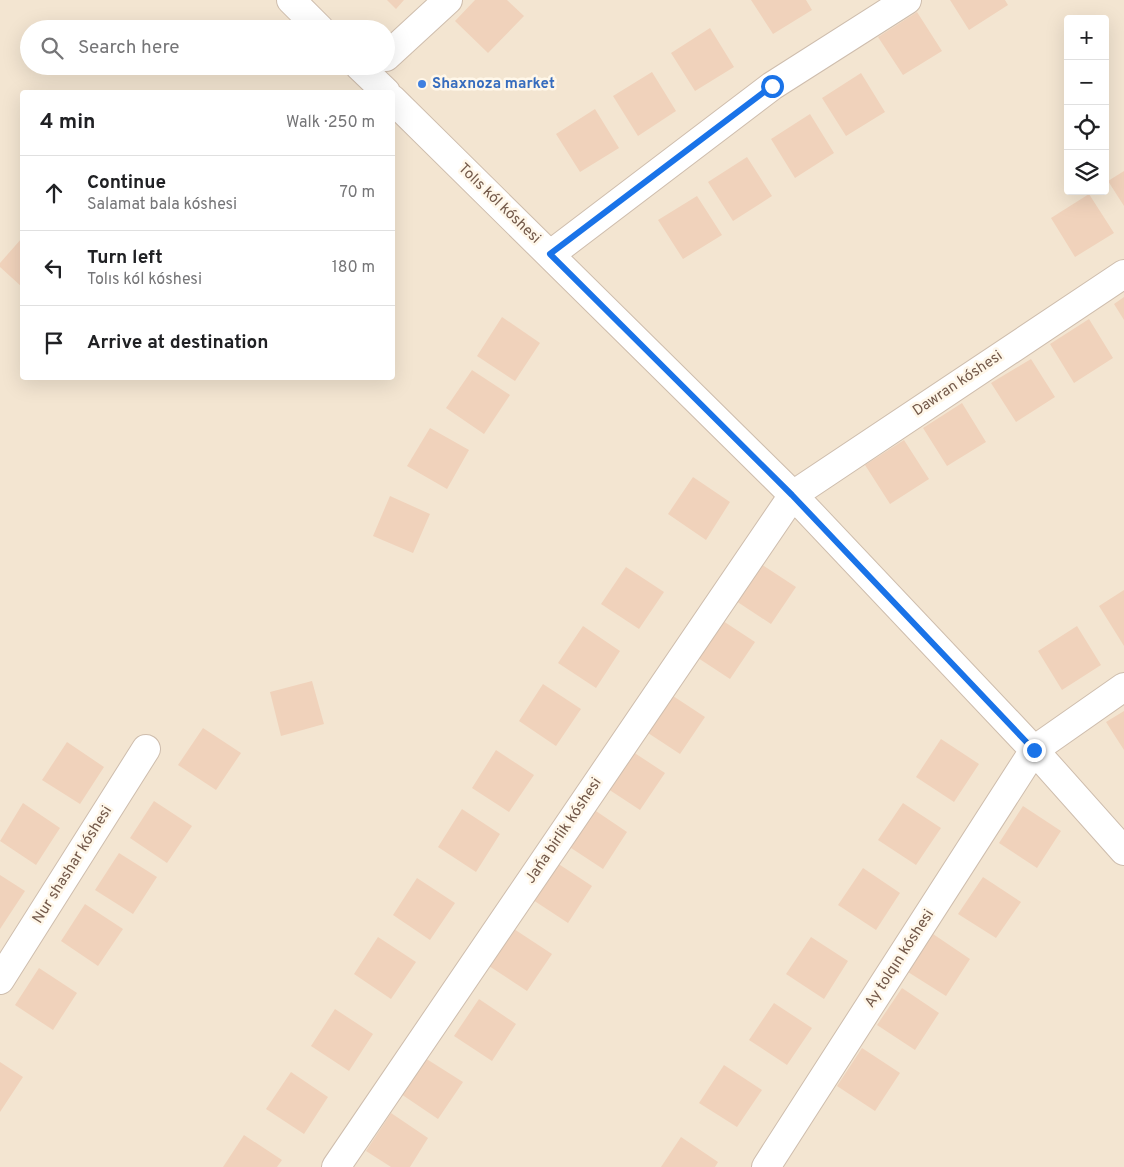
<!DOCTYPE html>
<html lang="en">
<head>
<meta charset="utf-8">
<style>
	:root { --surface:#fff; --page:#f6f6f6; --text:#202124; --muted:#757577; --line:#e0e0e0 }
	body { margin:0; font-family:Overpass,sans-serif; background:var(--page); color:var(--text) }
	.controls { position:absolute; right:15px; top:15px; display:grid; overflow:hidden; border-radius:5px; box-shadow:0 5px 20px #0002 }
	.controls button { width:45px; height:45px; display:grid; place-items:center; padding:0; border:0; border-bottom:1px solid var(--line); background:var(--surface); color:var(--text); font:25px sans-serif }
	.stop { position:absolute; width:15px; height:15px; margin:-11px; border:4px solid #1a73e8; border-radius:50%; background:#fff }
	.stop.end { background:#1a73e8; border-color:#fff; box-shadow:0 1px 5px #0008 }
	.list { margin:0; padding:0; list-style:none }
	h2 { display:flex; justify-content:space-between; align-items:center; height:65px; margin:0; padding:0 20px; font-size:21px }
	h2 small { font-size:16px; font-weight:400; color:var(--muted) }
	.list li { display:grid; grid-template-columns:32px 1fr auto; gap:15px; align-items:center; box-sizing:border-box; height:75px; padding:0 20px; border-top:1px solid var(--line) }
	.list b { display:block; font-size:19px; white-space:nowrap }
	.list p { margin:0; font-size:16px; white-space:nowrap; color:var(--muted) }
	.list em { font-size:16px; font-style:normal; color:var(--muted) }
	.icon { flex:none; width:28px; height:28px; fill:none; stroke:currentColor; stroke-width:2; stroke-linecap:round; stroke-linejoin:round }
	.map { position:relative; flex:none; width:1124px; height:1167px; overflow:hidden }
	.search { position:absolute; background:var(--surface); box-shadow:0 5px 20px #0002; left:20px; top:20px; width:375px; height:55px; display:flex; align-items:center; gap:12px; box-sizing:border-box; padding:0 18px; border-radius:28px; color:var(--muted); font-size:19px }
	.panel { position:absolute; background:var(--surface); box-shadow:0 5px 20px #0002; left:20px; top:90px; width:375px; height:290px; border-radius:5px }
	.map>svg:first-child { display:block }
	.residential { fill:#f3e5d1; fill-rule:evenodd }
	.building { fill:#f0d2bb }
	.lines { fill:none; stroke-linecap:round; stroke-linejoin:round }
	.street-casing { stroke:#cebdad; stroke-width:30 }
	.street { stroke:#fff; stroke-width:28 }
	.route { stroke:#1a73e8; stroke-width:6 }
	.shop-dot { fill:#3f7fe0; stroke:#fff7e9; stroke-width:2 }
	.labels { text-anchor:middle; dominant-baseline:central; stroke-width:5; stroke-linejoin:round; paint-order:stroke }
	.shop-label { font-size:15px; font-weight:bold; fill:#366cbe; stroke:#fff7e9; text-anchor:start }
	.street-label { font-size:15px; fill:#73594a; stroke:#fff7e9 }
</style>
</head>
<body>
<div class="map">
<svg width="1124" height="1167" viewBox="0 0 1124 1167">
	<rect width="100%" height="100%" fill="#fbf3e3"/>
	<path class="residential" d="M0 0H1124V1167H0ZM1068 19H1105V191H1068ZM29 29H386V66H29ZM22 92H392V378H22Z"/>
	<path class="building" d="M387 0H404L396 9Z
		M475 0H507L524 16 488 53 455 21Z
		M751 0H806L812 10 773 34Z
		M950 0H1005L1008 5 969 30Z
		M917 12 942 51 903 75 878 37Z
		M710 28 734 67 695 91 671 53Z
		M652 72 676 111 638 136 613 96Z
		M861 73 885 112 846 136 822 98Z
		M595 109 619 148 580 172 556 134Z
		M810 114 834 153 795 178 771 139Z
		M747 157 772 196 733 221 708 182Z
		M1124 171V206L1108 181Z
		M1089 194 1114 233 1075 257 1051 218Z
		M697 196 722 235 683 259 658 220Z
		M22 238V287L0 267V263Z
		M1124 297V320L1114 304Z
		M502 317 540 343 515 381 477 356Z
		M1089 319 1113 358 1074 383 1050 344Z
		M1031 359 1055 397 1016 422 991 383Z
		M472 370 510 395 484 434 446 408Z
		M962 403 986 442 947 466 923 428Z
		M430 428 469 450 447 489 407 466Z
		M904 440 929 479 890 504 865 465Z
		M693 477 730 502 706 540 668 514Z
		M390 496 430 514 413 553 373 536Z
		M758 562 796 587 771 624 733 599Z
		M626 567 664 592 639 629 601 604Z
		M1124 590V646L1099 606Z
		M717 617 755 642 730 679 692 654Z
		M583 626 620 651 596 688 558 663Z
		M1077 626 1101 665 1062 690 1038 651Z
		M312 681 324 724 281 736 270 692Z
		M543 684 581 709 556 746 519 721Z
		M667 692 705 717 680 754 642 729Z
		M1124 711V750L1106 722Z
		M203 728 241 753 216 790 178 765Z
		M941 739 979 764 954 802 916 777Z
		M67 742 104 767 80 804 42 780Z
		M627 748 665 773 640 810 602 785Z
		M496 750 534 775 509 812 472 788Z
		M154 801 192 826 167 863 130 838Z
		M23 803 60 828 36 865 0 841Z
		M903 803 941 828 916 865 878 840Z
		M1023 806 1061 831 1037 868 999 843Z
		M590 807 627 832 603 869 565 844Z
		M462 809 500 834 476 872 438 847Z
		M119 853 157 877 133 914 95 890Z
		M554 861 592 886 568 923 530 898Z
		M863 868 900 893 876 930 838 905Z
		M0 875 25 891 0 929Z
		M983 877 1021 902 996 938 958 914Z
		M417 878 455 903 430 940 393 915Z
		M85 904 123 929 98 966 61 941Z
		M514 929 552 954 527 991 489 966Z
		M933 934 970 959 946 996 908 972Z
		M378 937 416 962 391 999 354 974Z
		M811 937 848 961 824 999 786 974Z
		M39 968 77 993 53 1030 15 1005Z
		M902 988 939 1013 915 1050 877 1025Z
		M479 999 516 1024 492 1061 454 1036Z
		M774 1003 812 1028 787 1065 749 1040Z
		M335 1009 373 1034 349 1071 311 1046Z
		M862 1048 900 1073 875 1111 837 1086Z
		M425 1058 463 1082 438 1119 401 1094Z
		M0 1062 23 1077 0 1112Z
		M724 1065 762 1090 737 1127 699 1103Z
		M291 1072 328 1097 304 1134 266 1109Z
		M391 1113 428 1138 410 1167H391L366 1151Z
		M244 1135 282 1160 277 1167H223Z
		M681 1137 718 1162 715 1167H661Z"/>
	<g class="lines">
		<g class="street-casing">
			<path id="street" d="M291 0 320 29
				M386 57 448 0
				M359 66 386 92
				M392 99 793 495 1034 750 1124 851
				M551 254 772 86 907 0
				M0 980 146 749
				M336 1167 793 495 1124 274
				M766 1167 1034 750 1124 687"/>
		</g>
		<use href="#street" class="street"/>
	</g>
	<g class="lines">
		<path class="route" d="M772 86 550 254 792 495 1034 750"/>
	</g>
	<circle class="shop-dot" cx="422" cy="84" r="5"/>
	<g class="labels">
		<g class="shop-label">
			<text x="432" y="84">Shaxnoza market</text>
		</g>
		<g class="street-label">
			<text transform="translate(499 204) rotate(44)">Tolıs kól kóshesi</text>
			<text transform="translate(958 384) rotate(-34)">Dawran kóshesi</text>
			<text transform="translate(564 831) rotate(-56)">Jańa birlik kóshesi</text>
			<text transform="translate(73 865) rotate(-58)">Nur shashar kóshesi</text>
			<text transform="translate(900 959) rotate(-57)">Ay tolqın kóshesi</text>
		</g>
	</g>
</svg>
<div class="controls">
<button>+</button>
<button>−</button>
<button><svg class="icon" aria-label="locate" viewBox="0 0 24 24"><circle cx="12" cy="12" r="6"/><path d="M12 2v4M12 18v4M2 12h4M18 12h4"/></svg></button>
<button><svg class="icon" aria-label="layers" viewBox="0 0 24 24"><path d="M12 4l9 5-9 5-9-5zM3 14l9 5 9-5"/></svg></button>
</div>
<div class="stop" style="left:772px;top:86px"></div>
<div class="stop end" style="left:1034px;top:750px"></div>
<div class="search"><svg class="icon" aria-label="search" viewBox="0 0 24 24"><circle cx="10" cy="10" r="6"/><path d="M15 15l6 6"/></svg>Search here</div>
<section class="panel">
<h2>4 min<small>Walk · 250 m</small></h2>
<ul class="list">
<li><svg class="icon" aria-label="ahead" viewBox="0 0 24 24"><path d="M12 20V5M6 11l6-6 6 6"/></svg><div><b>Continue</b><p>Salamat bala kóshesi</p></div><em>70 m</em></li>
<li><svg class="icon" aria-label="left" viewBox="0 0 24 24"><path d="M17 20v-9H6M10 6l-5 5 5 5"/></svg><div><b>Turn left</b><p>Tolıs kól kóshesi</p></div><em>180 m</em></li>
<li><svg class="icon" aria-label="arrive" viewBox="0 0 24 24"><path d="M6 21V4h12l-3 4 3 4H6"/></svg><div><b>Arrive at destination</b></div></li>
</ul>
</section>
</div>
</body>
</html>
